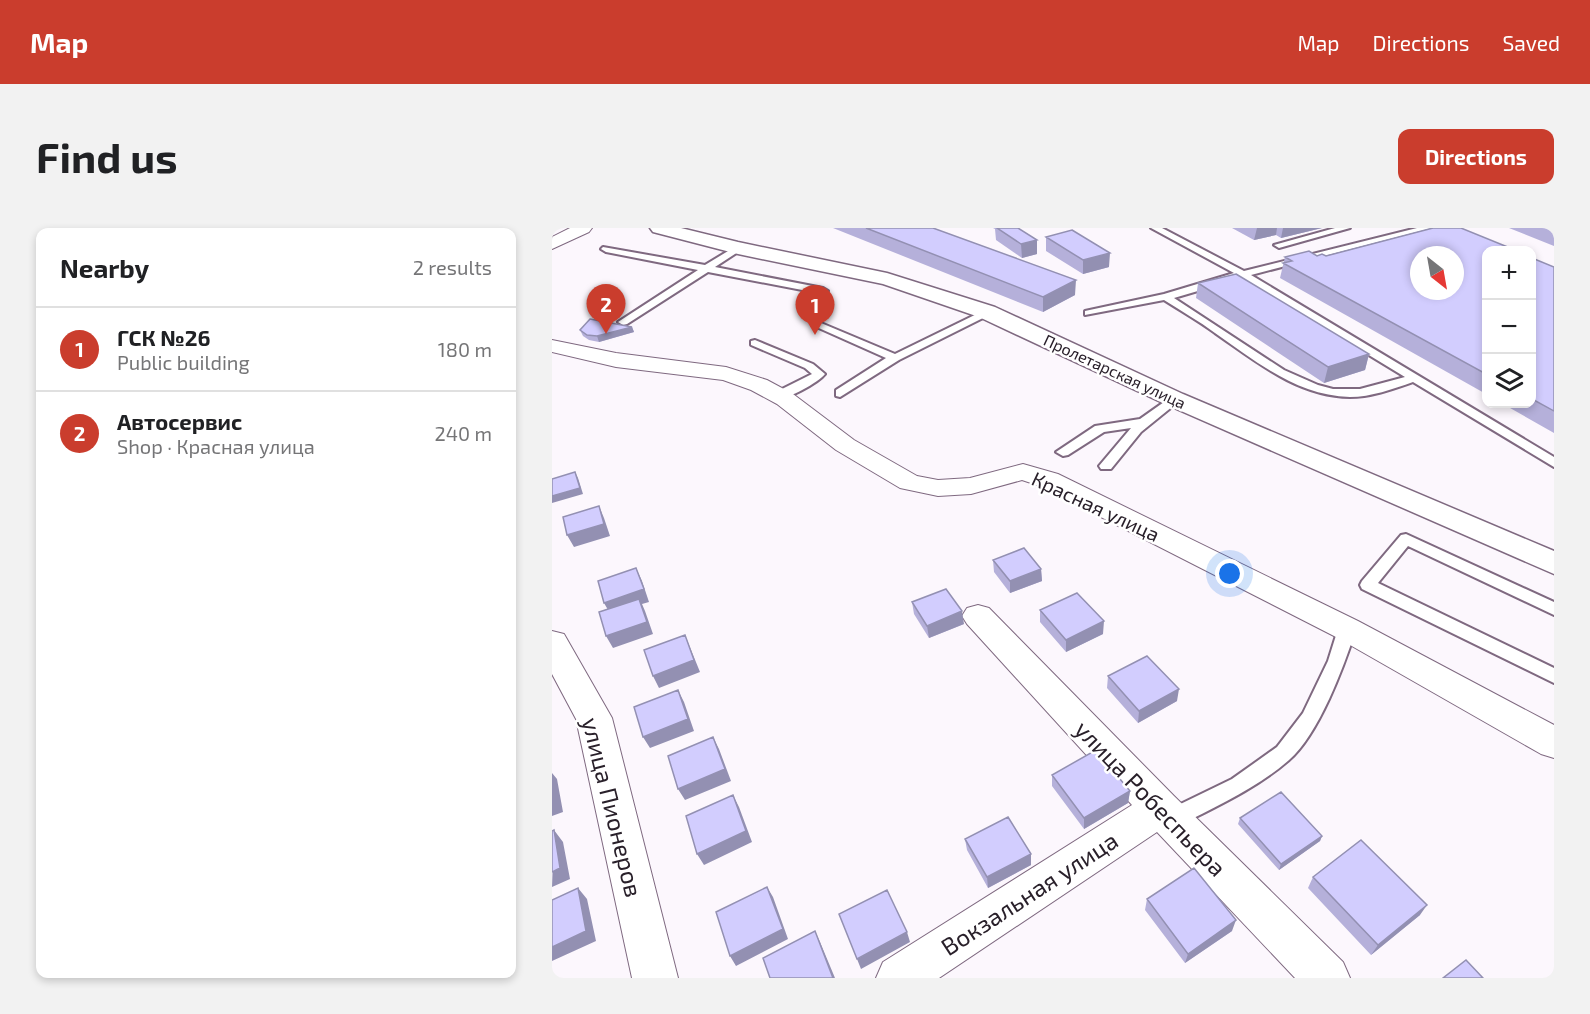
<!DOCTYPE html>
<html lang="en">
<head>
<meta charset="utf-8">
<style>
	:root { --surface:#fff; --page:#f2f2f2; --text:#202124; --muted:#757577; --line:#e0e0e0; --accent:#ca3d2d }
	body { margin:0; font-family:"Exo 2",sans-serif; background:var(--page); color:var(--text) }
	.controls { position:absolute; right:18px; top:18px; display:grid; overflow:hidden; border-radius:12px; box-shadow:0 3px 9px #0003 }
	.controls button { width:54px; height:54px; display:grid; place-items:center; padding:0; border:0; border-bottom:2px solid var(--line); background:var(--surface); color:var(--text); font:30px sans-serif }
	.compass { position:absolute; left:858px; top:18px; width:54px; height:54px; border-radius:50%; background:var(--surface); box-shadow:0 3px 9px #0003; rotate:149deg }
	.you { position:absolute; left:678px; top:346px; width:21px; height:21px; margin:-15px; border:4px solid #fff; border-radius:50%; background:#1a73e8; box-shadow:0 0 0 9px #1a73e833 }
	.badge { display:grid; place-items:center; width:39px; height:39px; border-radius:50%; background:var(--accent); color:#fff; font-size:20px; font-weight:700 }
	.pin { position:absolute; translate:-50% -50px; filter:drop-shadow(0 2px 3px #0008) }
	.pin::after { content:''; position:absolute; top:32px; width:21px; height:18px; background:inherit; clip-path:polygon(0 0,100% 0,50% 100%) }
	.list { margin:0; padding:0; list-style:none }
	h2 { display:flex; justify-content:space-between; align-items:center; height:78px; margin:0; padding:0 24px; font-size:26px }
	h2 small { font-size:20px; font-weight:400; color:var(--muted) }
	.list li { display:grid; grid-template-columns:39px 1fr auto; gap:18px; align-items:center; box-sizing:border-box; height:84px; padding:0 24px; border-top:2px solid var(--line) }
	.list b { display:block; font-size:22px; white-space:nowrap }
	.list p { margin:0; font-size:20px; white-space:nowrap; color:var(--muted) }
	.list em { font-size:20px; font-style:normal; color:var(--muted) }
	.icon { flex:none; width:33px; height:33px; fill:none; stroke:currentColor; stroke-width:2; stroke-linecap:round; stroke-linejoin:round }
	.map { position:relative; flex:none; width:1002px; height:750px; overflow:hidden; border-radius:12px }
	header { display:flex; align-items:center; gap:36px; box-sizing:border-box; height:84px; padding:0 30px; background:var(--accent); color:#fff }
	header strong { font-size:28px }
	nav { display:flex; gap:33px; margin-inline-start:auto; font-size:21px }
	.intro { display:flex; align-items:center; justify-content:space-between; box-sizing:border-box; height:144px; padding:0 36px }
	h1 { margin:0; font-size:42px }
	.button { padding:15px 27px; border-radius:12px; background:var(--accent); color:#fff; font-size:21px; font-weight:700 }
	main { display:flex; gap:36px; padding:0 36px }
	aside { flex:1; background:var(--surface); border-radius:12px; box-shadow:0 3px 9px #0003 }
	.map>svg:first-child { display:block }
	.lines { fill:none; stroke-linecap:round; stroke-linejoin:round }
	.lane-casing { stroke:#7f6980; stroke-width:4 }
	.street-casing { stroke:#7f6980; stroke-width:2 }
	.secondary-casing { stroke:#7f6980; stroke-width:3 }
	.lane { fill:#fff; fill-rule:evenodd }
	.street { fill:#fff; fill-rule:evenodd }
	.secondary { fill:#fff; fill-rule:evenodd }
	.wall { fill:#b5b0da }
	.shaded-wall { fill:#9390b2 }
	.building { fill:#d2cdfe; stroke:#9390b2; stroke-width:1.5; fill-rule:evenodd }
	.labels { text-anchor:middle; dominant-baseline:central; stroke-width:5; stroke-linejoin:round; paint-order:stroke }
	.far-street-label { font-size:16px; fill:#29202a; stroke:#fff }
	.street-label { font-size:20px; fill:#29202a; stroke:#fff }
	.near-street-label { font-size:24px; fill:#29202a; stroke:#fff }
</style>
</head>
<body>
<header>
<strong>Map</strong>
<nav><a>Map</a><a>Directions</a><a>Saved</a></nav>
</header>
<div class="intro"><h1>Find us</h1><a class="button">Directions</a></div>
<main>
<aside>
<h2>Nearby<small>2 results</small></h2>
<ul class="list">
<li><span class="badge">1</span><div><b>ГСК №26</b><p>Public building</p></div><em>180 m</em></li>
<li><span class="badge">2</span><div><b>Автосервис</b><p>Shop · Красная улица</p></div><em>240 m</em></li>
</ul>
</aside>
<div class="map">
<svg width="1002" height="750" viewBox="0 0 1002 750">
	<rect width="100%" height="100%" fill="#fcf7fd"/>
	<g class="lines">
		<g class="lane-casing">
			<path id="lane" d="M599 0H610L692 43 865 0H880L699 47 1002 229V239L861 154C841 161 819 169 798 169 745 168 705 134 663 105 647 93 629 83 612 72L533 87V83L612 66 682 45ZM690 50 853 149 808 161H781L766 157 732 142 622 70Z
				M783 0H798L727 20 722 17Z
				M186 17 189 18V22L163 39 271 60 276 63 271 66 156 44 75 96 71 97 66 94 146 42 54 24 49 21 51 19 153 37Z
				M435 81 439 82V86L347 132 288 169 284 168V162L334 130 260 97 265 94 269 95 343 126Z
				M203 112 261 136 273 146C266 155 233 173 222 171L220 168 222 165 260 146 253 140 199 117V113Z
				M622 167 628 171 626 174 589 204 559 241H549L547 238 579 200 552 204 516 227 511 228 504 224 543 198 588 191Z
				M854 306 1002 374V387L856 318 826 355 1002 440V455L810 361 808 357 810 353 849 307Z
				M795 395 801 397 804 401C792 438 767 506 737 532 705 560 665 578 626 598L619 600 612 598 609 591 612 584 680 551 725 519 751 485 776 433 786 401 789 397Z"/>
		</g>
		<g class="street-casing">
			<path id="street" d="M18 0H40L37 4 0 21V9Z
				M0 112 64 125 174 139 215 152 241 166 302 212 365 248 386 252 418 250 471 236 506 246 806 393 1002 497V530L989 526 784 409 488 258 470 252 419 266 386 268 348 260 284 222 225 176 199 162 171 152 64 139 0 124Z
				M426 377 437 380 622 568 791 734 798 750H743L605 604 387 750H324L331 734 580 577 415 396 410 388 415 380Z
				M0 403 12 406 60 490 126 750H80L24 491 0 446Z"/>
		</g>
		<g class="secondary-casing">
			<path id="secondary" d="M98 0H129L186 14 335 45 443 79 631 166 1002 323V346L613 176 427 89 331 56 186 26 101 4Z"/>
		</g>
		<use href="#lane" class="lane"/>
		<use href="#street" class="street"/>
		<use href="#secondary" class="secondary"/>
	</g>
	<path class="wall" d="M281 0H381L523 67 491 84Z
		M441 0H466L485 12V26L470 30 444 12 443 1Z
		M680 0H770L729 10 724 7 702 12Z
		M957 0H1002V18Z
		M494 9 557 39 531 46 494 23Z
		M934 22V166L728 50 733 29 765 28H774Z
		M980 30 1002 39V205L951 176H980Z
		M646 55 817 126 813 142 772 155 644 70Z
		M80 99 82 104 47 114 37 112 31 108 28 102Z
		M441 332 489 341 490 353 458 365 442 344Z
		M360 374 412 396 377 410 362 386Z
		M488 382 551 406 514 424 488 394Z
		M556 448 625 473 586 495 555 460Z
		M500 547 578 563 576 575 532 601 500 558Z
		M688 590 770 608 768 613 727 642 686 596Z
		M413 611 479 637 436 660 415 622Z
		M761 649 868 687 819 727 756 660Z
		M595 671 680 703 633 735 593 682Z"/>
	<path class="shaded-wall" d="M705 0H725L724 7 702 12Z
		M731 0H770L729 10Z
		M485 12V26L470 30 469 16Z
		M558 25 557 39 531 46V32Z
		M524 52 523 67 491 84V69Z
		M80 99 82 104 47 114 45 108Z
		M817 126 813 142 772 155 776 139Z
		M23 244 26 250 31 266 0 275V268Z
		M47 278 52 290 58 308 22 319 15 307Z
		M84 340 90 353 97 374 90 376 93 383 101 406 61 420 54 408 59 387 52 375Z
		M489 341 490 353 458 365V353Z
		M410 383 412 396 377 410 375 398Z
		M552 393 551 406 514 424V412Z
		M133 407 148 444 107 460 101 448Z
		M627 461 625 473 586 495 587 483Z
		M126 462 132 474 142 503 98 520 91 509Z
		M161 509 167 521 179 553 133 572 126 561Z
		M0 545 5 551 11 584 0 588Z
		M578 563 576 575 532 601V590Z
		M181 567 187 579 200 614 152 637 145 626Z
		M2 602 11 614 18 651 0 659Z
		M770 608 768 613 727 642 729 636Z
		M479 626V637L436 660 435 649Z
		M215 659 221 669 236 711 184 738 178 728Z
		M26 660 35 671 44 713 0 733V719Z
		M875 677 868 687 819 727 826 717Z
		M684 692 680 703 633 735 636 726Z
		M263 703 268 714 283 750H281Z
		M355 704 358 714 309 741 305 731Z"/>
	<path class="building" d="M314 0H381L524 52 491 69Z
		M445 0H466L485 12 469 16Z
		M881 0H909L963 22H934V146L731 35 740 33 733 29 757 23 765 28 770 26 774 28ZM867 27H903V63H867Z
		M520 2 558 25 531 32 494 9Z
		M980 30 1002 39V183L980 171Z
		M684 46 817 126 776 139 646 55Z
		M38 91 80 99 45 108 35 107 28 102Z
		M23 244 28 260 0 268V251Z
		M47 278 52 296 15 307 11 289Z
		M472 320 489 341 458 353 441 332Z
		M84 340 92 361 52 375 46 353Z
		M394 361 410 383 375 398 360 374Z
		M525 365 552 393 514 412 488 382Z
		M87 371 95 394 54 408 47 384Z
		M133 407 142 432 101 448 92 422Z
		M595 428 627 461 587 483 556 448Z
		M126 462 136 491 91 509 82 479Z
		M161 509 173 541 126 561 116 528Z
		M544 522 578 563 532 590 500 547Z
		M729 564 770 608 729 636 688 590Z
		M181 567 194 603 145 626 134 588Z
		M456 589 479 626 435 649 413 611Z
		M2 602 8 640 0 644V603Z
		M809 612 875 677 826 717 761 649Z
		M642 640 684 692 636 726 595 671Z
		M215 659 231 701 178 728 164 684Z
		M26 660 34 703 0 719V672Z
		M335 662 355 704 305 731 287 686Z
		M263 703 281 750H218L211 730Z
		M914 732 931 750H891Z"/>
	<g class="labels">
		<g class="far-street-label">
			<text transform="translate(563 143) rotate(25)">Пролетарская улица</text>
		</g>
		<g class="street-label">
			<text transform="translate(544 278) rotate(25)">Красная улица</text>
		</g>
		<g class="near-street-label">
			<text transform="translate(599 570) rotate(46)">улица Робеспьера</text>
			<text transform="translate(61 579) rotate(76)">улица Пионеров</text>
			<text transform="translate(477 665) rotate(-33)">Вокзальная улица</text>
		</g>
	</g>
</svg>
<div class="controls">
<button>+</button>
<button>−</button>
<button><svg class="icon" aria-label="layers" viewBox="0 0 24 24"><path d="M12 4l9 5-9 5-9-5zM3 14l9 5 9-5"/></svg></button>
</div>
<svg class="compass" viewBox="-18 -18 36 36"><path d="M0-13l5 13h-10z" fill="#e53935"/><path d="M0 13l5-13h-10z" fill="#757577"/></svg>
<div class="you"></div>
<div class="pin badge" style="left:263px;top:107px">1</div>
<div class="pin badge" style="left:54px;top:106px">2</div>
</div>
</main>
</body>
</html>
